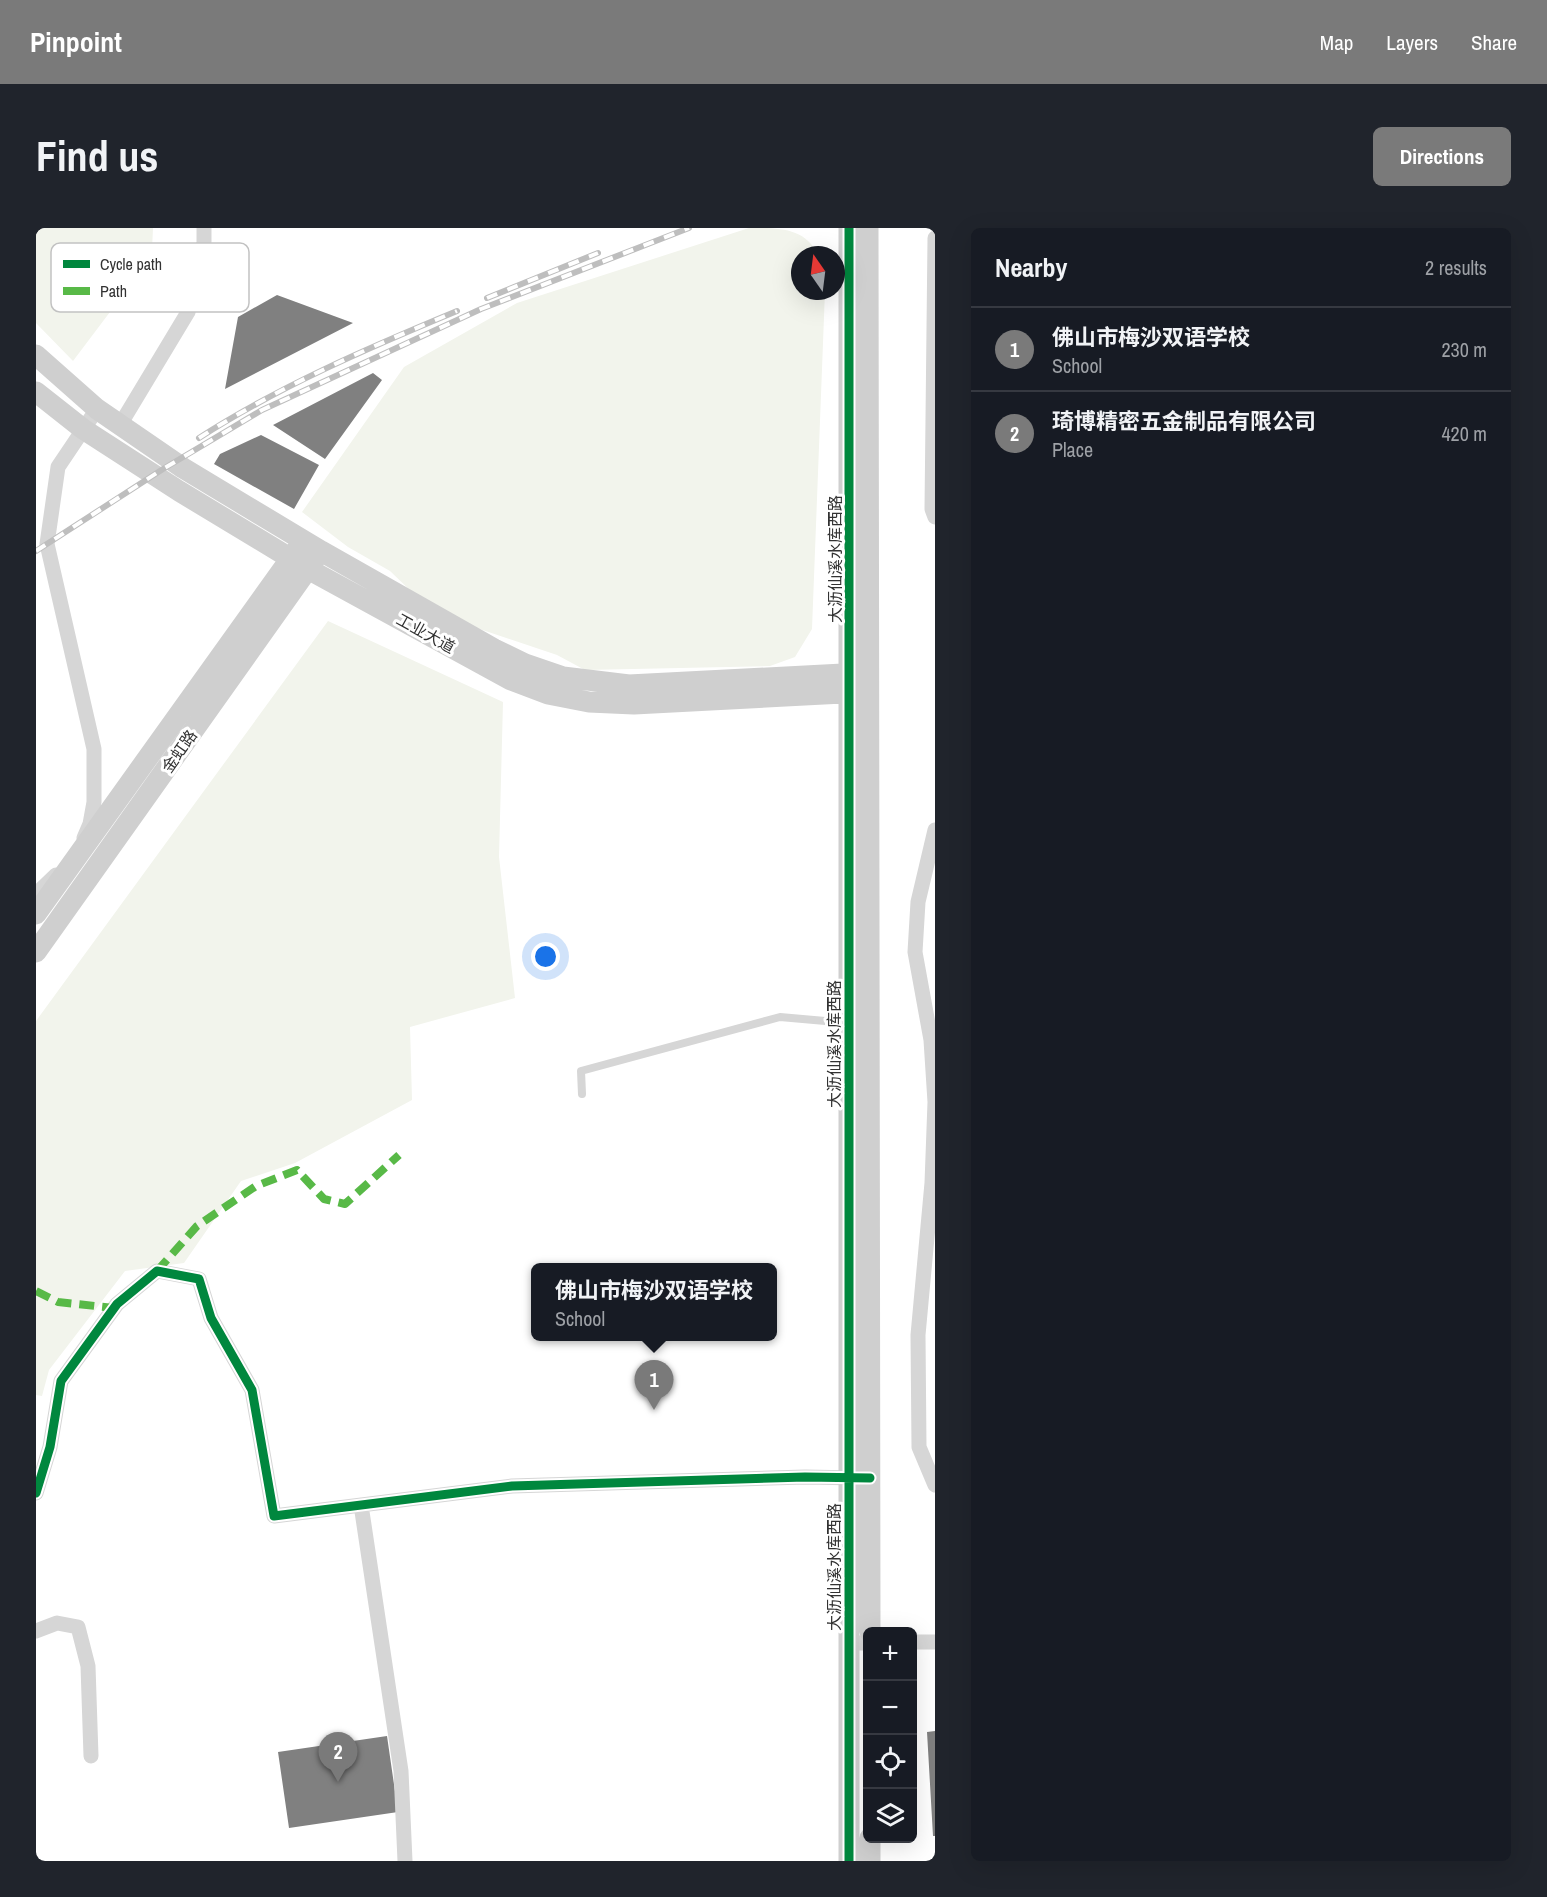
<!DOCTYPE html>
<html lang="en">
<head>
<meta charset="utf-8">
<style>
	:root { --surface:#171b24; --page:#20242c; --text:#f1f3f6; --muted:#9ea1a6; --line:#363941; --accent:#7a7a7a }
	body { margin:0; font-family:"Archivo Narrow","Noto Sans SC",sans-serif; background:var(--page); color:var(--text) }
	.controls { position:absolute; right:18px; bottom:18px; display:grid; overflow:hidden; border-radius:9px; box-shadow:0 6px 24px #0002 }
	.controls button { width:54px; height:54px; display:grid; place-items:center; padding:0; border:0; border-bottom:2px solid var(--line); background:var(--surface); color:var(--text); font:30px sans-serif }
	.compass { position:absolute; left:755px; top:18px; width:54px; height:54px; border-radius:50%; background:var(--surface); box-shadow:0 6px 24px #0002; rotate:346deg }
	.you { position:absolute; left:510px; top:729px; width:21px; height:21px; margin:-15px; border:4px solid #fff; border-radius:50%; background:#1a73e8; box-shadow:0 0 0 9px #1a73e833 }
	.badge { display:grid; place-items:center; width:39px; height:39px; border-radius:50%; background:var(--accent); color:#fff; font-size:20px; font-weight:700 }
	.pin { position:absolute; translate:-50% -50px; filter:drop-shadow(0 2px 3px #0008) }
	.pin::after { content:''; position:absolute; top:32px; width:21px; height:18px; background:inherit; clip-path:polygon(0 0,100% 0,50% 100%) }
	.popup { position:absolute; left:495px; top:1035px; width:246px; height:78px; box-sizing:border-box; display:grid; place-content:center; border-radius:9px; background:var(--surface); filter:drop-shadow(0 2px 4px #0005); font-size:20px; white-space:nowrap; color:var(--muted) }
	.popup b { font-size:22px; color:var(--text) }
	.popup::after { content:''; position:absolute; left:50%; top:100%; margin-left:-12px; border:12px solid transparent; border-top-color:var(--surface) }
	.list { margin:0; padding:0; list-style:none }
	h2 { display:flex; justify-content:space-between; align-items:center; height:78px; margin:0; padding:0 24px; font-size:26px }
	h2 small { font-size:20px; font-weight:400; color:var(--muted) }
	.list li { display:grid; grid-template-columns:39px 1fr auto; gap:18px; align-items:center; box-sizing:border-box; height:84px; padding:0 24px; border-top:2px solid var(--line) }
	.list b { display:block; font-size:22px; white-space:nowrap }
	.list p { margin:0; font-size:20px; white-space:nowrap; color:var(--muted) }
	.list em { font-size:20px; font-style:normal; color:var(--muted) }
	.icon { flex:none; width:33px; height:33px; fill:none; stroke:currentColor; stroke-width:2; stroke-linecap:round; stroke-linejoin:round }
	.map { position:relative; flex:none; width:899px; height:1633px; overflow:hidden; border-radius:9px }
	header { display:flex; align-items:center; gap:36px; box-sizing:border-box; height:84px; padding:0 30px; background:var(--accent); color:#fff }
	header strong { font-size:28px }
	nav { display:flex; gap:33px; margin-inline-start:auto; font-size:21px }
	.intro { display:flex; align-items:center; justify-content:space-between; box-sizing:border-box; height:144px; padding:0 36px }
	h1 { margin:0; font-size:42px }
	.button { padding:15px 27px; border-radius:9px; background:var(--accent); color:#fff; font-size:21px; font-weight:700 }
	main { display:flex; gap:36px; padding:0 36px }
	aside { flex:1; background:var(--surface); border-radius:9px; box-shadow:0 6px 24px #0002 }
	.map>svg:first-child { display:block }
	.green { fill:#f2f4ec }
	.building { fill:#808080 }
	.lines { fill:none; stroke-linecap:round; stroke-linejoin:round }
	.lane { stroke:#d6d6d6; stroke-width:8 }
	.street { stroke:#d6d6d6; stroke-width:15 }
	.secondary { stroke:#cfcfcf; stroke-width:21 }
	.rail-casing { stroke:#bebebe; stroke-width:6 }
	.rail { stroke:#fff; stroke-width:4; stroke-dasharray:11; stroke-linecap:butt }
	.quiet { stroke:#58b947; stroke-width:8; stroke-dasharray:15 8; stroke-linecap:butt }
	.cycleway-casing { stroke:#fff; stroke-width:13 }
	.cycleway { stroke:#00873e; stroke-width:9 }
	.labels { text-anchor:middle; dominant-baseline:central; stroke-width:6; stroke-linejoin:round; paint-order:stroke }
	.street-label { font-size:16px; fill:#323232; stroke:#fff }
	.key { fill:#fff; stroke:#c2c2c2; stroke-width:1.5 }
	.key-label { font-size:16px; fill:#323232 }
</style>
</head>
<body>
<header>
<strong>Pinpoint</strong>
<nav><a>Map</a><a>Layers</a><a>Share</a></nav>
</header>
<div class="intro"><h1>Find us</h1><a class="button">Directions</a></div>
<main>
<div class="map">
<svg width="899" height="1633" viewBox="0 0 899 1633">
	<rect width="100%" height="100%" fill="#fff"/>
	<path class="green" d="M0 0H117L115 45 77 80 37 133 0 95Z
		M713 0C745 0 769 0 782 27H764V63H789L776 401 759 429 734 438 549 442 521 427 420 393 382 370 354 343 312 319 266 284 368 139 481 75Z
		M292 393 467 474 463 629 479 770 374 799 376 872 259 935 205 953 148 1035 89 1043 13 1142 6 1168 0 1167V793Z"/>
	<path class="building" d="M241 67 317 95 189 161 202 89Z
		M337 145 346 152 289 231 237 197Z
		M225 207 283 237 258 281 178 236 184 226Z
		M899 1503V1608H897L891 1504Z
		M351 1508 362 1584 253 1600 242 1524Z"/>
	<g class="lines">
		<path class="lane" d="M546 866 545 843 744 789 812 795"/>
		<path class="street" d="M899 10 896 281 899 289
			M84 197 152 84 168 14V0
			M899 602 882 674 879 724 895 812 899 874 896 955 882 1107 883 1219 899 1257
			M48 610 54 596 58 574V521L11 316 22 239 61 181
			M0 666 20 647
			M0 1265 14 1219 25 1153 81 1076 121 1043 163 1051 175 1090 216 1162 238 1288 476 1258 769 1249 822 1250
			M325 1277 365 1543 369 1633
			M0 1403 21 1395 42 1399 52 1438 55 1528
			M876 1414H899
			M813 1415H831"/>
		<path class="secondary" d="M813 0V1633
			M832 0 834 1404
			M0 127 61 181 147 240 285 323 458 421 489 436 527 449 593 457 826 445
			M0 164 47 201 143 263 272 341 475 452 512 466 553 474 598 476 826 464
			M0 686 262 320
			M0 724 279 331
			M834 1610V1633"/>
		<g class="rail-casing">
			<path id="rail" d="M451 70 562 25
				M163 210C244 158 332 120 421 83
				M0 323 127 241 226 182 445 81 653 0"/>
		</g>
		<use href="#rail" class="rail"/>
		<path class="quiet" d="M121 1043 161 998 220 958 261 942 288 971 309 976 363 927
			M0 1063 22 1074 78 1080"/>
		<g class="cycleway-casing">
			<path id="cycleway" d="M813 0V1633
				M0 1265 14 1219 25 1153 81 1076 121 1043 163 1051 175 1090 216 1162 238 1288 476 1258 769 1249 834 1250"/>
		</g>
		<use href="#cycleway" class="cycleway"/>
	</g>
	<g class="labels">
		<g class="street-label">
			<text transform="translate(799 331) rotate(-90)">大沥仙溪水库西路</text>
			<text transform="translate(390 405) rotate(29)">工业大道</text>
			<text transform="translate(143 523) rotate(-55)">金虹路</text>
			<text transform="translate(798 816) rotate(-90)">大沥仙溪水库西路</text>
			<text transform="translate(798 1339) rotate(-90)">大沥仙溪水库西路</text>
		</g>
	</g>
	<rect x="15" y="15" width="198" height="69" rx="9" class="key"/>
	<rect x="27" y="32" width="27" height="8" fill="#00873e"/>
	<rect x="27" y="59" width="27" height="8" fill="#58b947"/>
	<g class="key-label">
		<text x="64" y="42">Cycle path</text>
		<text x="64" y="69">Path</text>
	</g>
</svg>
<div class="controls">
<button>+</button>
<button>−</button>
<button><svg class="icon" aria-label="locate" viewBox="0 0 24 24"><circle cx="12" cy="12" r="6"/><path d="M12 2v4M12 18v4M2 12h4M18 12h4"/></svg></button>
<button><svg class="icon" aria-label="layers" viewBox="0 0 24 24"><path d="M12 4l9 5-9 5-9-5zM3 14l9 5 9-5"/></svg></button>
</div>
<svg class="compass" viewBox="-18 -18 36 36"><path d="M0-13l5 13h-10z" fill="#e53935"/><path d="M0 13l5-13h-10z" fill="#9ea1a6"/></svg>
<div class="you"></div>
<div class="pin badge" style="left:618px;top:1182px">1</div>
<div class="popup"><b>佛山市梅沙双语学校</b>School</div>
<div class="pin badge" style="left:302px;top:1554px">2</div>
</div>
<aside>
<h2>Nearby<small>2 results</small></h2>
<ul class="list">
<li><span class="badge">1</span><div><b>佛山市梅沙双语学校</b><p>School</p></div><em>230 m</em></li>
<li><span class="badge">2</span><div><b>琦博精密五金制品有限公司</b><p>Place</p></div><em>420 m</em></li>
</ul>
</aside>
</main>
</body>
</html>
